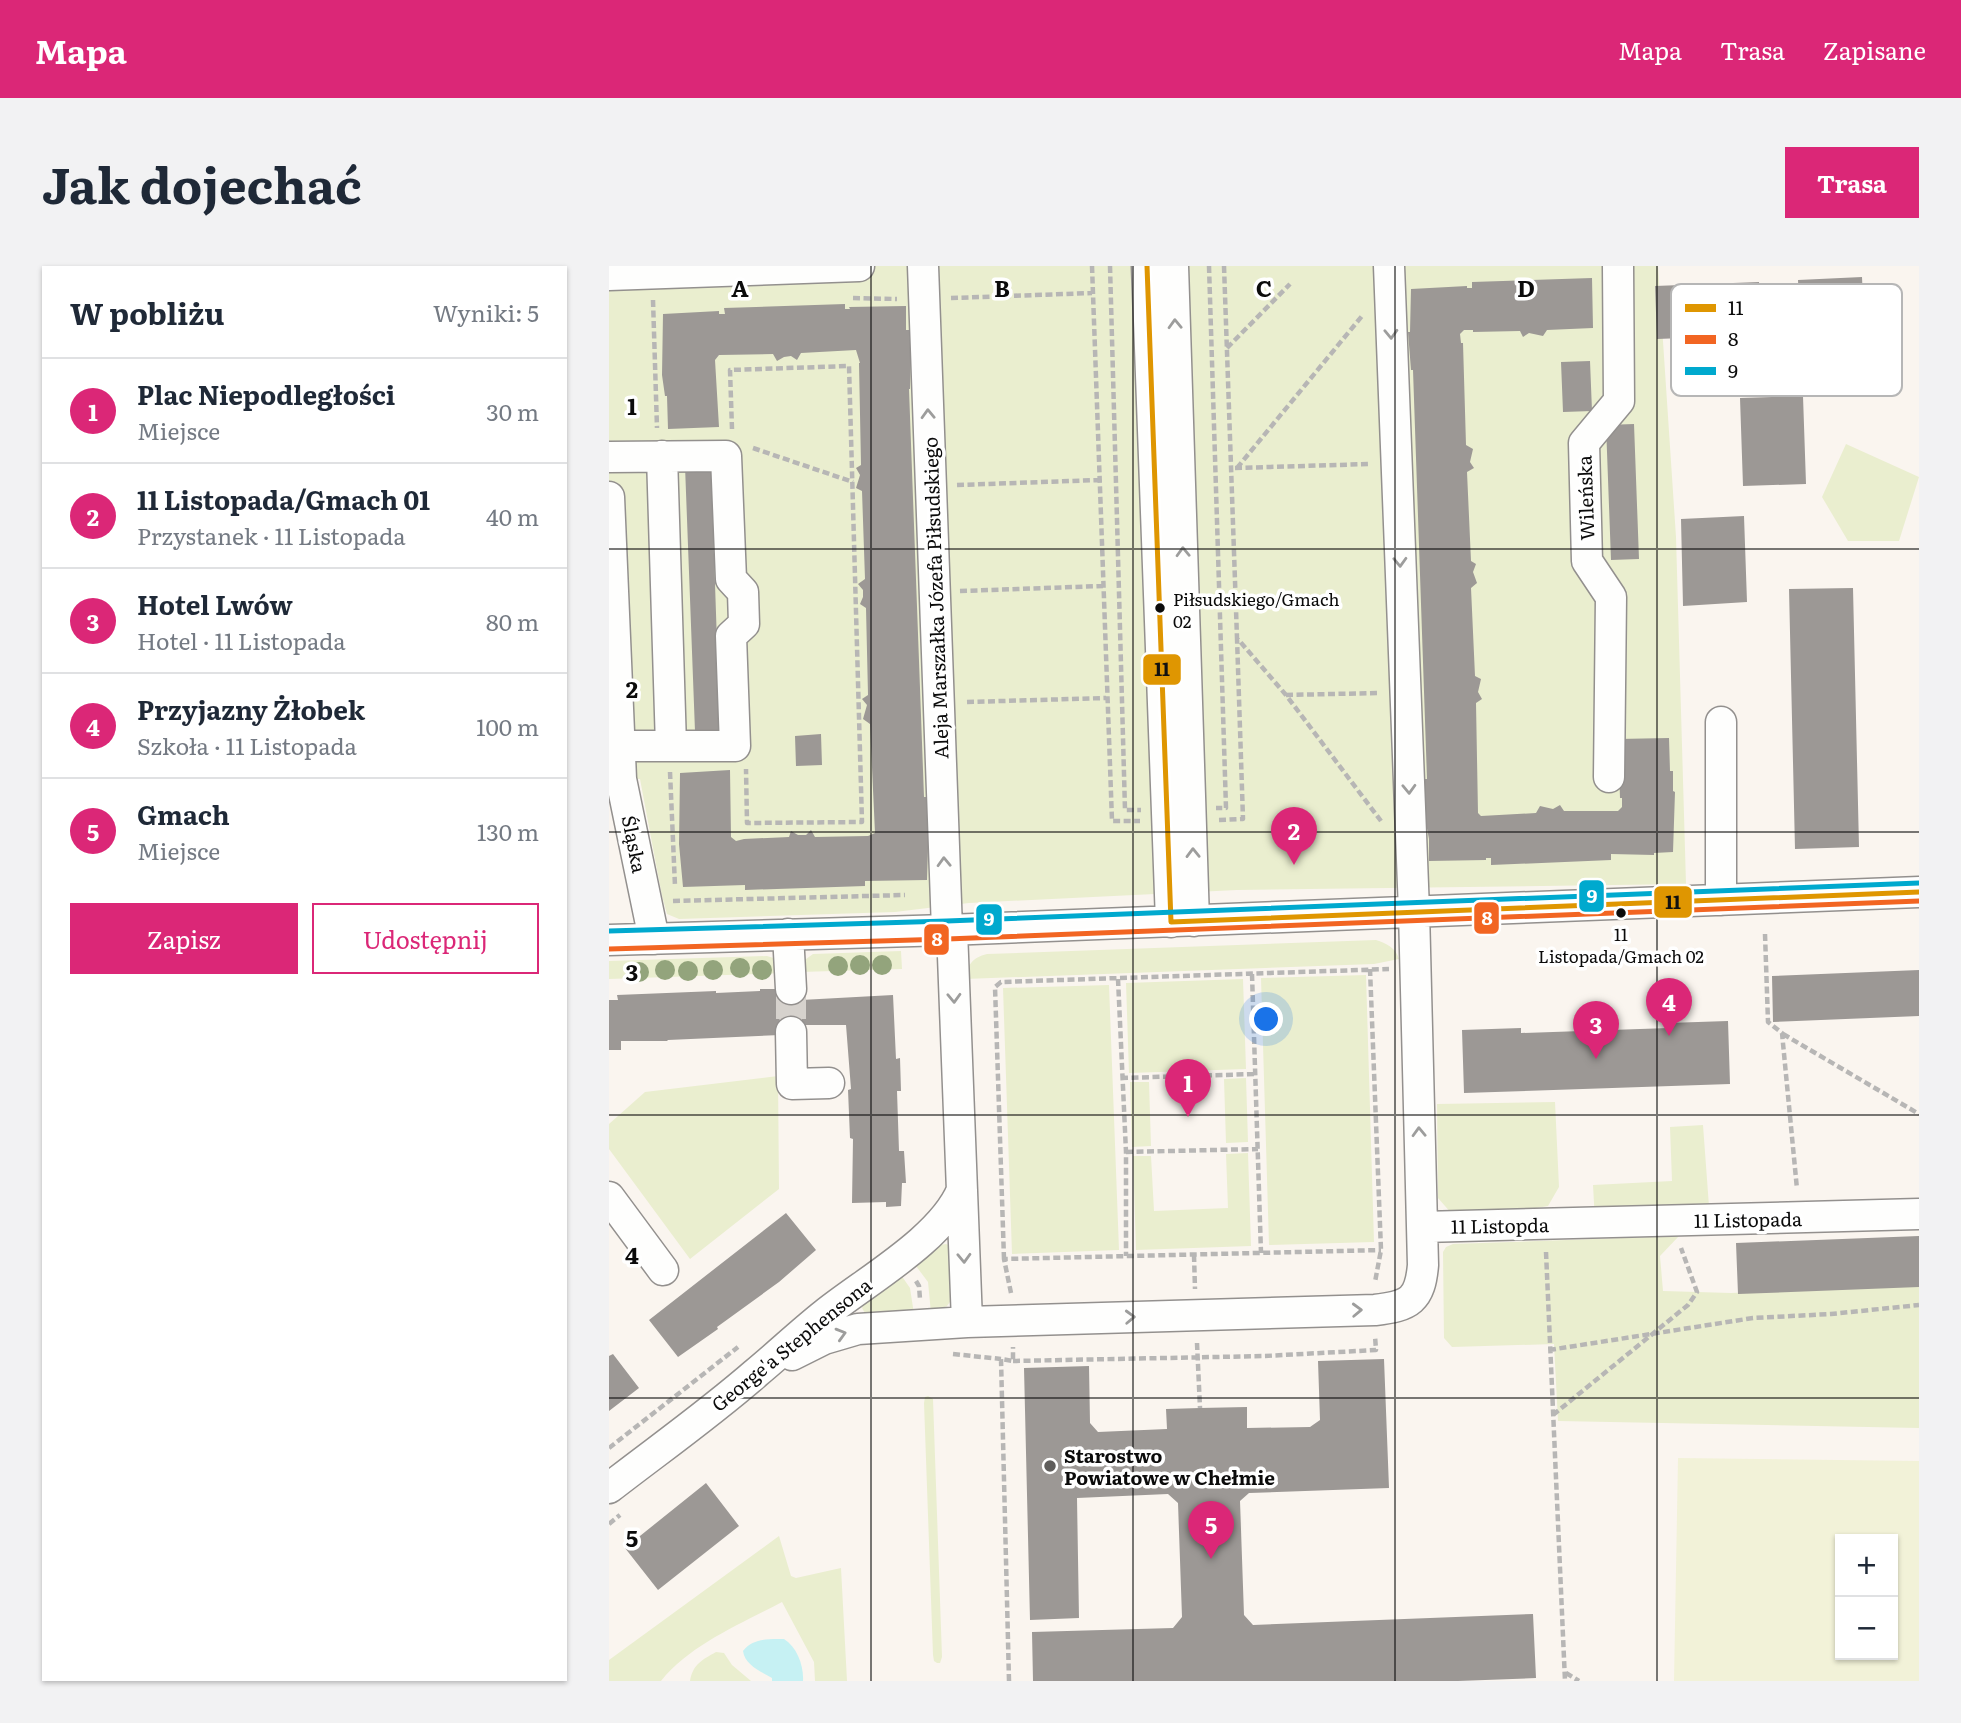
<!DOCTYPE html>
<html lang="pl">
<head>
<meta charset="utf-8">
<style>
	:root { --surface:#fff; --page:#f2f2f3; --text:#1f2937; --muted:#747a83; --line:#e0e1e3; --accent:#db2777 }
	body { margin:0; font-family:Literata,serif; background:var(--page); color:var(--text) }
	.controls { position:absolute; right:21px; bottom:21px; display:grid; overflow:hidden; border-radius:0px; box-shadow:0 2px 5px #0004 }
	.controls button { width:63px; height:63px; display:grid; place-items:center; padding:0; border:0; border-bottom:2px solid var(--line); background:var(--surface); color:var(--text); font:35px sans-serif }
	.you { position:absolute; left:658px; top:754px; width:24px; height:24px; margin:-18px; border:5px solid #fff; border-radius:50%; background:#1a73e8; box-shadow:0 0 0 10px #1a73e833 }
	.badge { display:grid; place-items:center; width:46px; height:46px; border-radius:50%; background:var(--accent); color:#fff; font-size:23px; font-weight:700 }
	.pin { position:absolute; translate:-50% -58px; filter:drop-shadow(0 2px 4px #0008) }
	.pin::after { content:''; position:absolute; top:37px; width:24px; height:21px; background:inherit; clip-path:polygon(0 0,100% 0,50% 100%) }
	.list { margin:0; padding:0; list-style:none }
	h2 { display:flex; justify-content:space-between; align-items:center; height:91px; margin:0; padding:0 28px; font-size:30px }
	h2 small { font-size:23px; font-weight:400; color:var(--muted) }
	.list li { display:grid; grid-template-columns:46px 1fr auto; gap:21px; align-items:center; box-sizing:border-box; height:105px; padding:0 28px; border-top:2px solid var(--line) }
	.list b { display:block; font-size:26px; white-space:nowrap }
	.list p { margin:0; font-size:23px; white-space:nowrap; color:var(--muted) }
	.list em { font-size:23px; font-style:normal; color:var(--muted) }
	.actions { display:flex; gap:14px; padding:21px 28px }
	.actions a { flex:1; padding:16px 0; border:2px solid var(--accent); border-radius:0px; text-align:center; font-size:24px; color:var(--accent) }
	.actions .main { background:var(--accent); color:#fff }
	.map { position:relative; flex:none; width:1310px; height:1415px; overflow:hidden; border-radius:0px }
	header { display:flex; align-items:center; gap:42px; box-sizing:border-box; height:98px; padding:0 35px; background:var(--accent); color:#fff }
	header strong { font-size:33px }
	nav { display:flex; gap:38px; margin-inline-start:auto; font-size:24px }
	.intro { display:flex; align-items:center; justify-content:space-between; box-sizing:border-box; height:168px; padding:0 42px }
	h1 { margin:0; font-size:49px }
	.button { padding:18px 32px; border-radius:0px; background:var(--accent); color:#fff; font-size:24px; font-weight:700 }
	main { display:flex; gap:42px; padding:0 42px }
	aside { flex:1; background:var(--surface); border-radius:0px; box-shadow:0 2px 5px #0004 }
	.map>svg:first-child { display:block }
	.green { fill:#eaeecf }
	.pitch { fill:#f2f2d8; fill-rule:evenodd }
	.water { fill:#c6f1f3 }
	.building { fill:#9c9895 }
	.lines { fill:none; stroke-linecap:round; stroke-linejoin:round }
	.minor-tunnel { stroke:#d6d2cd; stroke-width:30; stroke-dasharray:30 15; stroke-linecap:butt }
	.minor-casing { stroke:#93908e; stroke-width:33 }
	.path { stroke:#b7b6b5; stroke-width:4.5; stroke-dasharray:7 3.5; stroke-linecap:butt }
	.minor { stroke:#fefefd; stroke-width:30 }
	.bus-1-casing { stroke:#fff; stroke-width:10 }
	.bus-2-casing { stroke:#fff; stroke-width:10 }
	.bus-3-casing { stroke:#fff; stroke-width:10 }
	.bus-1 { stroke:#df9601; stroke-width:5 }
	.bus-2 { stroke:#f26522; stroke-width:5 }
	.bus-3 { stroke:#00a9ce; stroke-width:5 }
	.tree { fill:#93a47c }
	.oneway { stroke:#9d9d9c }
	.grid { fill:none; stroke:#0b0b0b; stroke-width:2; stroke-opacity:0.55 }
	.bus-dot { fill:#0b0b0b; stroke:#fff; stroke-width:2.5 }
	.poi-dot { fill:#5f5d5b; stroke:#fff; stroke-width:2.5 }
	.labels { text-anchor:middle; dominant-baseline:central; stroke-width:7; stroke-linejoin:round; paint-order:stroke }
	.bus-label { font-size:17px; fill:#0b0b0b; stroke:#fff; text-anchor:start }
	.street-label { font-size:19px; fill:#0b0b0b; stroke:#fff }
	.poi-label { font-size:19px; font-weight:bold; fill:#0b0b0b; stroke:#fff; text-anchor:start }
	.key { fill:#fff; stroke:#b6b6b6; stroke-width:2 }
	.key-label { font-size:19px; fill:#0b0b0b }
	.grid-label { font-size:23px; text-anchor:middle; font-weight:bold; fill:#0b0b0b; stroke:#fff; stroke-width:7; stroke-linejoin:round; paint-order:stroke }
	.line-badge { stroke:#fff; stroke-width:2.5 }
	.badge-label { font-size:19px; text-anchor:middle; font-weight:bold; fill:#fff }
	.pale-badge-label { font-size:19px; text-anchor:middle; font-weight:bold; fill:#111 }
</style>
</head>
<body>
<header>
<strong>Mapa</strong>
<nav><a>Mapa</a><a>Trasa</a><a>Zapisane</a></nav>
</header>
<div class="intro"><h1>Jak dojechać</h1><a class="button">Trasa</a></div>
<main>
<aside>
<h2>W pobliżu<small>Wyniki: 5</small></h2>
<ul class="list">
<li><span class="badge">1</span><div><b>Plac Niepodległości</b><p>Miejsce</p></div><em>30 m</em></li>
<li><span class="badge">2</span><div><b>11 Listopada/Gmach 01</b><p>Przystanek · 11 Listopada</p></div><em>40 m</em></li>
<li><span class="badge">3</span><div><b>Hotel Lwów</b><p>Hotel · 11 Listopada</p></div><em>80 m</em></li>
<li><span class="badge">4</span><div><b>Przyjazny Żłobek</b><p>Szkoła · 11 Listopada</p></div><em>100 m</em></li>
<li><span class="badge">5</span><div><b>Gmach</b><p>Miejsce</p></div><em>130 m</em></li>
</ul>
<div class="actions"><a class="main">Zapisz</a><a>Udostępnij</a></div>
</aside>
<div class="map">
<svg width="1310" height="1415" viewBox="0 0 1310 1415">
	<rect width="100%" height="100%" fill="#faf5ef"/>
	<path class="green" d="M250 0H1049L1067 271 1077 618 628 624 360 637 286 646 70 653 58 648 53 630 31 513H12L0 231V9Z
		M1237 178 1310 211 1290 275H1239L1213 231Z
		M767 674C777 677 787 682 790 693L765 698 356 713C359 698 363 692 378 688Z
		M292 685 293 703 191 706 193 696 204 688Z
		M158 690 171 694 176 707 0 713V695Z
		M757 709 765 976 660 979 652 712Z
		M634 713 637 803 520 807 517 717Z
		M500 719 510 984 403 988 394 722Z
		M169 810 170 923 81 993 0 883V858L36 826Z
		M637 812 639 876 617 877 615 813Z
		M521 816H540L542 880 523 881Z
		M946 836 950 921 939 940 911 945 843 948 829 932 828 838Z
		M1094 859 1101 954 986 956 984 919 1063 915 1061 861Z
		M639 887 642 980 527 984 524 890H542L545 945 619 942 617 888Z
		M1070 970 1051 990 1054 1025 1122 1027 1310 1019V1162L949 1155 945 1078 843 1081 835 1072 834 986 837 981 844 978Z
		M337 978 342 980 343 1033 338 1040 322 1047 319 1016 307 1000 331 979Z
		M292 1009 301 1022 305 1048 257 1049 253 1042 255 1038Z
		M319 1130 324 1133 333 1391 331 1397H328L325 1395 324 1389 315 1137 316 1131Z
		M170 1270 182 1310 187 1312 232 1302 238 1415H206L205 1396 173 1336C132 1358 82 1378 52 1415H0V1394Z
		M107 1386 115 1387 123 1399 142 1415H81C84 1398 93 1394 107 1386Z"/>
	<path class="pitch" d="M1069 1192 1310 1195V1415H1065ZM1284 1273V1389H1231V1273Z"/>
	<path class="water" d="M175 1373C188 1381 195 1400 194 1415H163V1412C151 1405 136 1399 134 1385 144 1372 159 1373 175 1373Z"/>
	<path class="building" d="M1253 11 1257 100 1193 103 1189 14Z
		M983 12 984 62 938 64 934 70 920 67 914 71 911 65 864 66V64H855L851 68 852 77H854L857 179 864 183 861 196 865 202 858 206 862 295 867 298 864 306 868 317 862 322 866 410 872 413 869 426 873 433 867 437 869 547 872 550 927 547 931 540 944 543 951 539 955 545H1009L1013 541V532H1011L1009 473 1060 472 1061 505H1064V525L1066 526 1064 586 1045 587V589L1002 588V594L882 599V592H877V594L820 595V573L816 552V513H818L804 104H802L799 66H801L802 23 858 20V22H863V16Z
		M1150 16 1152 69 1048 73 1046 20Z
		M236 38V43H241L240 41 297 40V64H300L302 85 301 123H300L315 531H318L320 552 318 614 256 615V620L136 624V619L74 621 70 578 71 507 121 504 122 571 127 575 135 573 180 571 182 565 189 569H197L202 564 206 571 259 570 266 567 261 458 254 453 258 439 253 433 259 429 257 342 251 338 254 331V324L249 318 256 313 253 225 247 222 251 209 247 202 252 199 250 97H251L247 84 192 87 188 94 182 90 175 91 168 95 164 88 110 89 106 94 110 161 59 163 58 130H56L53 109 54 48 110 45V48H116L115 42Z
		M981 95 983 145 954 146 952 96Z
		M1194 130 1197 218 1134 220 1131 132Z
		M1025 158 1030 293 1002 294 997 159Z
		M76 200H102L111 465H86Z
		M1135 250 1138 336 1074 340 1072 253Z
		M1244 322 1250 581 1186 583 1180 323Z
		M212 468 213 499 187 500 186 470Z
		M1310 704V750L1164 756 1163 710Z
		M151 723H170L171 769 59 774 58 775H12V784H0V734H9L8 729 107 725V727L151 725Z
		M284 729 287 793 291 792 292 825H288L290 885H295L297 917H293L292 940 277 941V936L243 937 244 873 241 872 239 824 242 823 237 759H193L192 734Z
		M1119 755 1121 818 855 827 853 764 912 762V767L1060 762 1059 757Z
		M177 947 207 984 170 1016 108 1061 109 1063 69 1091 40 1054Z
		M1310 970V1021L1129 1028 1127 977Z
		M4 1088 30 1122 0 1145V1090Z
		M775 1093 780 1222 640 1227 631 1235 635 1349 644 1359 924 1348 927 1412 849 1415H424L423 1366 564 1362 573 1351 569 1237 559 1228 468 1232 470 1352 421 1354 415 1102 480 1100 481 1157 489 1166 558 1163 557 1143 591 1142 638 1141V1162L701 1161 711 1154 709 1095Z
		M97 1217 130 1260 49 1324 16 1282Z"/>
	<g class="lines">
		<path class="minor-tunnel" d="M182 723V766"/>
		<g class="minor-casing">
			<path id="minor" d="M314 0 338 664
				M538 0 562 656
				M564 0 585 655
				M0 9 250 0
				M53 190 62 480
				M0 191 117 190 122 313 134 326 135 358 122 370 126 480H11
				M0 231 12 513 45 673
				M1112 456V634
				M1000 511 1002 331 978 295 975 177 1010 135 1009 0
				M343 664 358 1056 766 1044C801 1040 811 1034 814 999L805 645 780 0
				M179 668 182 723
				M0 674 338 664 1310 626
				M182 766 183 818 220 817
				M0 931 54 1004
				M814 961 1310 948
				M183 1089 215 1073 249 1063 358 1056
				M0 1222C49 1184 100 1148 147 1107 170 1088 192 1067 216 1048 257 1015 333 973 353 924"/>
		</g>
		<path class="path" d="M483 0 503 555H531
			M501 0 516 544H532
			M600 0 617 542H607
			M615 0 628 372 677 429 772 555
			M244 32 288 33
			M342 32 483 27
			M44 34 48 162
			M618 82 681 18
			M123 163 121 104 240 100 253 556 138 557 137 503
			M144 182 244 216
			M626 202 761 198
			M628 202 753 50
			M348 219 490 214
			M351 325 494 320
			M677 429 770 427
			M358 436 497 432
			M61 506 66 620
			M610 554 634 553 628 372
			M64 635 296 629
			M1156 668 1159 756 1173 767 1188 923
			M761 703 772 984 766 1016
			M643 708 652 987
			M509 713 517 886V990
			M1174 768 1310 848
			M512 812 647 808
			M517 886 649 883
			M937 986 956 1415
			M585 989 586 1023
			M395 993 386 721 392 716 780 703
			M307 1015 310 1020 311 1033
			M402 1027 395 993 772 984
			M588 1077 591 1142
			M940 1084 1144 1052 1222 1048 1310 1039
			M344 1088 392 1093
			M404 1095 656 1090 767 1084 766 1070
			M944 1149 1079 1039 1088 1026 1072 982
			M0 1182 129 1081
			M0 1258 11 1249
			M957 1407 970 1415
			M400 1415 392 1093 404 1095V1081"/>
		<use href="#minor" class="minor"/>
		<g class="bus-1-casing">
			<path id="bus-1" d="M538 0 562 656 1310 626"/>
		</g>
		<g class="bus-2-casing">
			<path id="bus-2" d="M0 683 338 673 1310 635"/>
		</g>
		<g class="bus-3-casing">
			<path id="bus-3" d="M0 665 338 655 1310 617"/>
		</g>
		<use href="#bus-1" class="bus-1"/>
		<use href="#bus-2" class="bus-2"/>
		<use href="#bus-3" class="bus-3"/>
	</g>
	<g class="tree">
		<circle cx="251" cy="699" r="10"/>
		<circle cx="273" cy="699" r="10"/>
		<circle cx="229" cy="700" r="10"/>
		<circle cx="131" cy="702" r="10"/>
		<circle cx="56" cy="704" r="10"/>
		<circle cx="104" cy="704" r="10"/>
		<circle cx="153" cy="704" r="10"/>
		<circle cx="79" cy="705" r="10"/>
		<circle cx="30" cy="706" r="10"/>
	</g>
	<defs><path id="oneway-chevron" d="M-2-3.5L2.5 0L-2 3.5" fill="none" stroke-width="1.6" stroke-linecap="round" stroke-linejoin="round" transform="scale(1.75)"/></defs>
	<g class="oneway">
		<use href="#oneway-chevron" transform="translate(566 58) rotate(-92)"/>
		<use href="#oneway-chevron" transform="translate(782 68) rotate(88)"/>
		<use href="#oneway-chevron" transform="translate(319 148) rotate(-92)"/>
		<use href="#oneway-chevron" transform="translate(574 286) rotate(-92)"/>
		<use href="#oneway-chevron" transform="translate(791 296) rotate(88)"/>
		<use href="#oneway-chevron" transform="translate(800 523) rotate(88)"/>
		<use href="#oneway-chevron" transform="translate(584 587) rotate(-91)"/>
		<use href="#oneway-chevron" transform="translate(335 596) rotate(-92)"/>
		<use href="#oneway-chevron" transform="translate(345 732) rotate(88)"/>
		<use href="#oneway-chevron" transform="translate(810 866) rotate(-92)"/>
		<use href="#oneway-chevron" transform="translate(355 992) rotate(88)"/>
		<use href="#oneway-chevron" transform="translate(748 1044) rotate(-2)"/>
		<use href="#oneway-chevron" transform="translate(521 1051) rotate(-2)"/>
		<use href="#oneway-chevron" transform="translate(232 1068) rotate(-16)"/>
	</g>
	<path class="grid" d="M262 0V1415M524 0V1415M786 0V1415M1048 0V1415M0 283H1310M0 566H1310M0 849H1310M0 1132H1310"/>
	<g class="bus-dot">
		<circle cx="551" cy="342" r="6"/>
		<circle cx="1012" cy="647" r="6"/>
	</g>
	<circle class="poi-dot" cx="441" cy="1200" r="7"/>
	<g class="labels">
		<g class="bus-label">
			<text x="564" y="332">Piłsudskiego/Gmach<tspan x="564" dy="22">02</tspan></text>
			<text x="1012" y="667" text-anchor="middle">11<tspan x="1012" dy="22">Listopada/Gmach 02</tspan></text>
		</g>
		<g class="street-label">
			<text transform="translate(976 232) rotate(-92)">Wileńska</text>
			<text transform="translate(326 332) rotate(-92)">Aleja Marszałka Józefa Piłsudskiego</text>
			<text transform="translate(26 578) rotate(79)">Śląska</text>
			<text transform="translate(1139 953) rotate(-1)">11 Listopada</text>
			<text transform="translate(891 959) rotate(-1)">11 Listopda</text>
			<text transform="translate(182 1078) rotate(-39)">George'a Stephensona</text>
		</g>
		<g class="poi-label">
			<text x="455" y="1189">Starostwo<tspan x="455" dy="22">Powiatowe w Chełmie</tspan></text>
		</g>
	</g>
	<rect x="1062" y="18" width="231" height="112" rx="10" class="key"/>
	<rect x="1076" y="38" width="31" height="8" fill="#df9601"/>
	<rect x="1076" y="69" width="31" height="9" fill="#f26522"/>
	<rect x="1076" y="101" width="31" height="8" fill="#00a9ce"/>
	<g class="key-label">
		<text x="1119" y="49">11</text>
		<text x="1119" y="80">8</text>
		<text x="1119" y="112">9</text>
	</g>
	<g class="grid-label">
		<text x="131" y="31">A</text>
		<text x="393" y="31">B</text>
		<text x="655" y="31">C</text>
		<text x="917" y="31">D</text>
		<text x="23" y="149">1</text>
		<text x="23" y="432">2</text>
		<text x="23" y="715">3</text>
		<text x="23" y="998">4</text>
		<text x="23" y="1281">5</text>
	</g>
	<g class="line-badge">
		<rect x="533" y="387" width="40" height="33" rx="7" fill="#df9601"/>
		<rect x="969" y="613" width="27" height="34" rx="7" fill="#00a9ce"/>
		<rect x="1044" y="619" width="40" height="34" rx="7" fill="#df9601"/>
		<rect x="864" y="635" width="27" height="34" rx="7" fill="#f26522"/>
		<rect x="366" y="637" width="28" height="33" rx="7" fill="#00a9ce"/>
		<rect x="314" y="657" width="27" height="33" rx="7" fill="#f26522"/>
	</g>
	<g class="badge-label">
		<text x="983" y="637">9</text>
		<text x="878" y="659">8</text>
		<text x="380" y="660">9</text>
		<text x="328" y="680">8</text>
	</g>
	<g class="pale-badge-label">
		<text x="553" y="410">11</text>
		<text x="1064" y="643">11</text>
	</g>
</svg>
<div class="controls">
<button>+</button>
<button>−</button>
</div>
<div class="you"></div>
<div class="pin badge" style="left:579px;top:851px">1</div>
<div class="pin badge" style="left:685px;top:599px">2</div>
<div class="pin badge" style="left:987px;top:793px">3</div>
<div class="pin badge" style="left:1060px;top:770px">4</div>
<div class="pin badge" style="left:602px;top:1293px">5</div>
</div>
</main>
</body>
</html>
